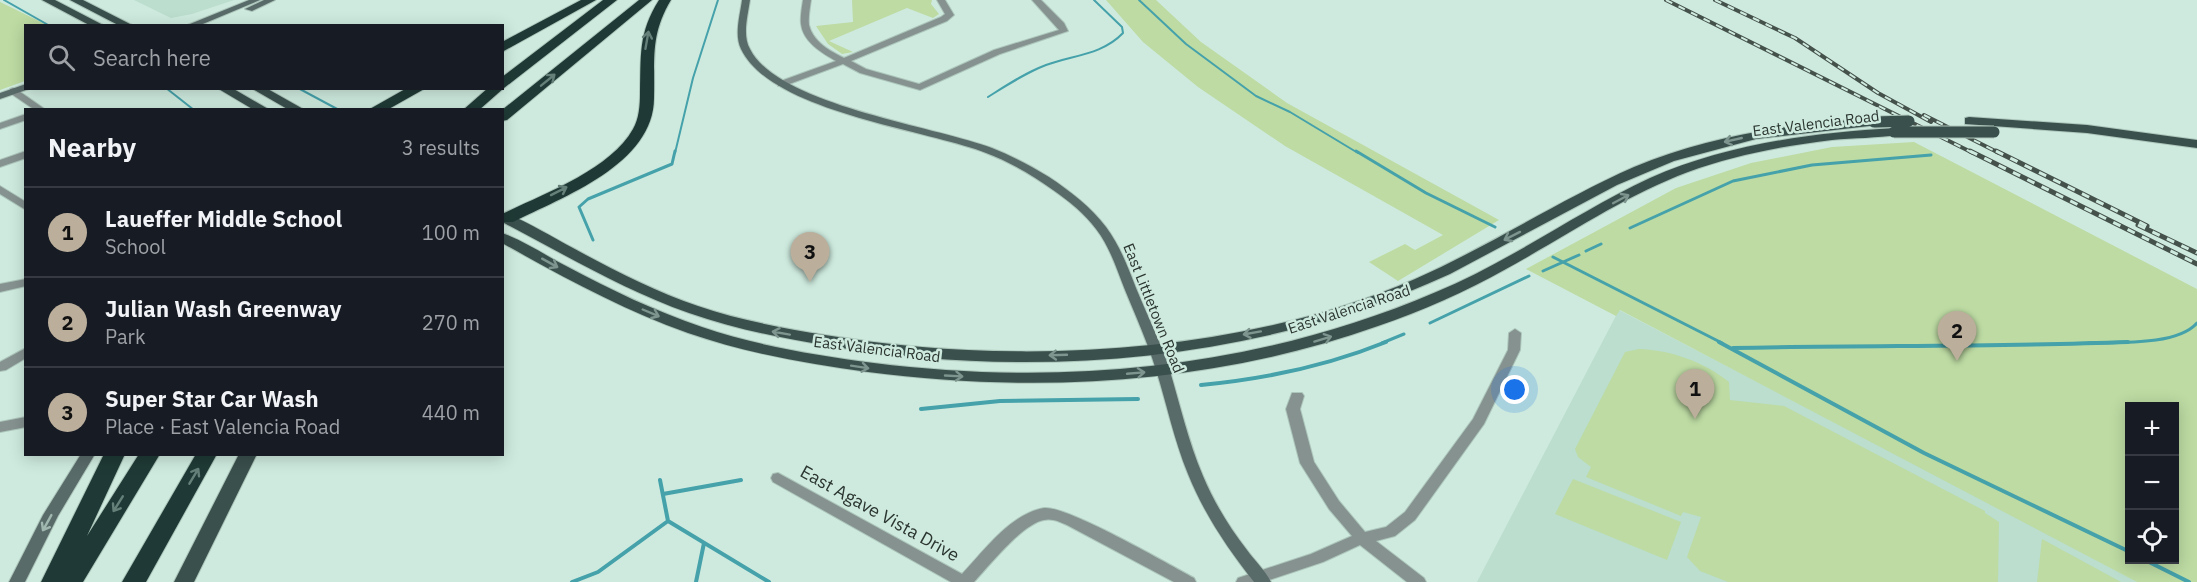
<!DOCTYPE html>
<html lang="en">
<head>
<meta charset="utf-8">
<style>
	:root { --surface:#171b24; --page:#242831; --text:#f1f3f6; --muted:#9ea1a6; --line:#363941; --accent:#bbaf9c }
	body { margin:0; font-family:"IBM Plex Sans",sans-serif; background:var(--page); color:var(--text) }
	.controls { position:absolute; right:18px; bottom:18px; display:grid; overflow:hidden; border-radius:0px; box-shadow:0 3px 15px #0003 }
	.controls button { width:54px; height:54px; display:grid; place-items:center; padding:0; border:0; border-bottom:2px solid var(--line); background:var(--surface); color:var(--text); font:30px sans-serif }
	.you { position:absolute; left:1515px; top:390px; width:21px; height:21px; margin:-15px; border:4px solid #fff; border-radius:50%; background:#1a73e8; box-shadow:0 0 0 9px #1a73e833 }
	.badge { display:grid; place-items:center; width:39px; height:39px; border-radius:50%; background:var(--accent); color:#111; font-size:20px; font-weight:700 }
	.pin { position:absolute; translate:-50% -50px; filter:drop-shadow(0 2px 3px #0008) }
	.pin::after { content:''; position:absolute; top:32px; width:21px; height:18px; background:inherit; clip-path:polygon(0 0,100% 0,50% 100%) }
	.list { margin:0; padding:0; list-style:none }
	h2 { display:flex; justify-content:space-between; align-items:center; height:78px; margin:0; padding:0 24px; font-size:26px }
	h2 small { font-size:20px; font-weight:400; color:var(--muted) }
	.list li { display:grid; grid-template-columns:39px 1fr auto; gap:18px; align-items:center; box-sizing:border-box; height:90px; padding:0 24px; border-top:2px solid var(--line) }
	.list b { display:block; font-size:22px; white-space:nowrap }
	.list p { margin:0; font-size:20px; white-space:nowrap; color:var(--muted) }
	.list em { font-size:20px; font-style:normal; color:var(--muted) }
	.icon { flex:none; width:33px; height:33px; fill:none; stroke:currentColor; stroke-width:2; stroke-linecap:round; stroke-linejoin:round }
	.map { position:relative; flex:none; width:2197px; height:582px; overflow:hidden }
	.search { position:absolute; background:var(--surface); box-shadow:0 3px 15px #0003; left:24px; top:24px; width:480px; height:66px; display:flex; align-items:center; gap:15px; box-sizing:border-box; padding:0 21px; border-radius:0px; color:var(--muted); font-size:22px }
	.panel { position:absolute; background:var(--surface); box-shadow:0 3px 15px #0003; left:24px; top:108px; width:480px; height:348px; border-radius:0px }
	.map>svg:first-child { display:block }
	.built { fill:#bbdece }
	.green { fill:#bddba3; fill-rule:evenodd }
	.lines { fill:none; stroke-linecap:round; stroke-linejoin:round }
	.stream-far2 { stroke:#45a1aa; stroke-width:2 }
	.stream-far1 { stroke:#45a1aa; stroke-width:3 }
	.stream { stroke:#45a1aa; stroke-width:4 }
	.street-casing { stroke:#adc6bb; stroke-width:2 }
	.secondary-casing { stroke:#adc6bb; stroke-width:2 }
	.primary-casing { stroke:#adc6bb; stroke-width:2 }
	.highway-casing { stroke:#adc6bb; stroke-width:2 }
	.street { fill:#859290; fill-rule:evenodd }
	.secondary { fill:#596b69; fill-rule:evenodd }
	.primary { fill:#3a504d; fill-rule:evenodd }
	.highway { fill:#1f3a36; fill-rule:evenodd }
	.rail-far1-casing { stroke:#45524c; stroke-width:4 }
	.rail-casing { stroke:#45524c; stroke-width:5 }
	.rail-far1 { stroke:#ceeade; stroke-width:2; stroke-dasharray:7; stroke-linecap:butt }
	.rail { stroke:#ceeade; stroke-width:3; stroke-dasharray:8; stroke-linecap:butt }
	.primary-bridge-casing { stroke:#adc6bb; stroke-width:13; stroke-linecap:butt }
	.primary-bridge { stroke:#3a504d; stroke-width:11 }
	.oneway { stroke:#658079 }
	.oneway2 { stroke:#7d958e }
	.oneway3 { stroke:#9fb7af }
	.labels { text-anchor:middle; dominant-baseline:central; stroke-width:5; stroke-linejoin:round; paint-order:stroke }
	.street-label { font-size:15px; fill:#2b3531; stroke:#ceeade }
	.near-street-label { font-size:18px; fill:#2b3531; stroke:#ceeade }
</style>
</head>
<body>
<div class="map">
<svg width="2197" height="582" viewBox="0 0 2197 582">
	<rect width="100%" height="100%" fill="#ceeade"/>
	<path class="built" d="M134 0H234L192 14 171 18Z
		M1619 310 2026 522 2137 582H1477Z"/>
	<path class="green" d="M852 0H932L931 4 939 14 933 18 907 8 829 41 853 52 842 54 828 44 816 26 853 22Z
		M1106 0H1156L1201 42 1287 103 1499 220 1398 281 1369 262 1405 244 1415 250 1443 235 1285 146 1198 87 1143 42Z
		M0 2 47 25 26 26 25 81 0 90Z
		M1914 142 2197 289V582H2137L1620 310 1616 316 1526 269 1676 188 1751 163 1832 147ZM2130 406H2174V560H2130Z
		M1639 349C1671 350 1704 362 1729 382L1730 400 1784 406 1985 511V513L1999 522 1998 582H1728L1700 571 1687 557 1701 517 1683 512 1681 516 1586 477 1591 467 1578 457 1575 449 1625 352Z
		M1573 479 1681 522 1667 560 1555 514Z
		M2042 539 2121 582H2037Z"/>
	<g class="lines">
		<path class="stream-far2" d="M4 0 50 26
			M1139 0 1186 44 1256 96 1290 112 1358 153
			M166 88 194 110
			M298 88 339 110
			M988 97C1007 85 1025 73 1046 65 1073 55 1102 55 1123 33L1122 27 1094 0
			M675 153 693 78 718 0"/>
		<path class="stream-far1" d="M1356 151 1426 193 1495 227
			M1630 228 1733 181 1812 165 1931 155
			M593 240 579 207 588 199 672 164 675 151
			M1586 251 1601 244
			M1553 257 1722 343
			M1543 271 1579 255
			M1430 323 1529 276
			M1382 343 1404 334
			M2088 343C2117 342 2177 346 2197 323"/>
		<path class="stream" d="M1719 342 1924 453 2130 552
			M1733 348C1865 345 1997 347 2128 342
			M1201 385C1264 379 1327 366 1386 342
			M921 409 1000 401 1138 399
			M663 494 741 480
			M668 521 769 582
			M2145 560 2189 582
			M572 582 598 572 668 521 660 480
			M696 582 704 543"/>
		<g class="street-casing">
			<path id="street" d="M803 0H811C810 7 808 18 809 25 813 42 830 51 844 58L941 17 945 14 937 0H945L954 15 947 21 851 61 866 69 919 84 994 50 1059 30 1032 0H1041L1064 23 1068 31 1000 54 920 90 860 73 843 64 784 86H778V82L836 61C822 53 803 42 801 24 800 17 802 7 803 0Z
				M13 88 16 89 46 110H35L10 93V89Z
				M26 114V120L0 129V123Z
				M26 151V158L0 167V160Z
				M0 186 26 202V210L0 194Z
				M26 279V286L0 292V284Z
				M1515 329 1521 333 1520 350 1484 424 1415 520 1395 536 1376 541 1424 578 1426 582H1407L1360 545 1323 562 1263 582H1236L1238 578 1311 554 1352 536 1329 509 1300 463 1286 409 1292 393H1302L1304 396 1300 409 1314 462 1339 501 1365 532 1386 527 1405 512 1473 419 1508 350 1509 333Z
				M26 348V358L6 370 0 371V362Z
				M26 417V427L0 432V422Z
				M778 473 962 574C984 551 1010 514 1044 508 1066 505 1168 564 1194 578L1196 582H1174L1067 525C1060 522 1052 518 1044 520 1022 524 989 566 974 582H951L773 482 771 478 773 474Z"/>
		</g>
		<g class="secondary-casing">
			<path id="secondary" d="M249 0H260L198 26H185Z
				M264 0H275L252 11 245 9Z
				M742 0H750C748 15 742 35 750 49 778 105 934 126 992 148 1012 156 1031 166 1049 177 1070 191 1091 207 1106 227 1120 246 1128 267 1136 288 1147 315 1160 341 1169 368 1180 404 1188 441 1203 476 1214 502 1229 527 1247 550 1254 560 1265 570 1271 582H1254C1228 549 1204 514 1188 474 1174 440 1167 405 1156 370 1148 343 1136 317 1125 290 1117 270 1110 247 1096 229 1085 214 1069 201 1053 190 1032 175 1010 162 986 153 924 129 771 112 741 49 734 35 740 15 742 0Z
				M26 84V88L29 89 0 99V93Z
				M81 454H95L58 516 25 582H9L43 515Z"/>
		</g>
		<g class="primary-casing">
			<path id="primary" d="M42 0H55L105 26H91Z
				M70 0H83L134 26H120Z
				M217 88H232L270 110H254Z
				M251 88H266L305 110H289Z
				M1969 117 2087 125 2197 140V148L2087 133 1965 124V118Z
				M1874 118 1880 122 1878 125 1756 139 1674 161 1617 185 1450 274C1259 362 1034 380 829 346 782 338 734 329 689 313 623 290 564 254 502 222V212C527 221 550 236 573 248 613 270 654 291 698 306 739 320 782 328 825 335 1012 366 1239 356 1415 279 1490 246 1559 200 1634 167 1710 135 1792 124 1874 118Z
				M1894 128 1900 132 1898 135C1877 138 1854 138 1832 140 1783 146 1734 155 1688 172 1624 196 1566 236 1506 269 1465 292 1422 311 1378 326 1215 384 1039 394 868 372 808 364 746 353 688 333 623 310 563 277 502 243V233C525 241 546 256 568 267 611 290 655 311 702 327 757 346 816 355 874 363 1065 387 1259 368 1436 292 1511 261 1577 212 1650 178 1727 144 1811 133 1894 128Z
				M239 454H257L194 582H174Z"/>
		</g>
		<g class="highway-casing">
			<path id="highway" d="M581 0H596L502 52V42Z
				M603 0H617L504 88 479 110H463L488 88H502V77Z
				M639 0H652L507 120 502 121V110Z
				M659 0H671C650 35 655 59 654 98 654 164 563 197 513 222H502V214C543 194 610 170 633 129 639 119 640 105 640 93 641 56 638 33 659 0Z
				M407 88H426L387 110H368Z
				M104 454H125L87 536 139 454H160L83 582H41Z
				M196 454H217L146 582H122Z"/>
		</g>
		<use href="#street" class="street"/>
		<use href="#secondary" class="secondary"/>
		<use href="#primary" class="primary"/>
		<use href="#highway" class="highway"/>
		<g class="rail-far1-casing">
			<path id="rail-far1" d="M1666 0 1973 153
				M1715 0 1795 38 1878 93 1931 122
				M1924 115 1999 153"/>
		</g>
		<g class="rail-casing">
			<path id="rail" d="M1970 151 2197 264
				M1996 151 2147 226
				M2138 225 2197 253"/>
		</g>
		<use href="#rail-far1" class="rail-far1"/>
		<use href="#rail" class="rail"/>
		<g class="primary-bridge-casing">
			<path id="primary-bridge" d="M1874 122 1909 121
				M1894 132H1994"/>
		</g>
		<use href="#primary-bridge" class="primary-bridge"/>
	</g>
	<defs><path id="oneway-shaft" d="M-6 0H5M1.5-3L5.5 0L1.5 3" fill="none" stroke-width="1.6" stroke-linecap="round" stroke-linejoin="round" transform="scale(1.5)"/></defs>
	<g class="oneway">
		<use href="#oneway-shaft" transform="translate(647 40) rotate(-80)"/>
		<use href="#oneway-shaft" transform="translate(548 80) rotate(-39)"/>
		<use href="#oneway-shaft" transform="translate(559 191) rotate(-27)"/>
		<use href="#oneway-shaft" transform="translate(194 476) rotate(-59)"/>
		<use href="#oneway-shaft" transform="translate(118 504) rotate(122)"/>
	</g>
	<g class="oneway2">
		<use href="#oneway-shaft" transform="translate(1733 140) rotate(167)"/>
		<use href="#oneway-shaft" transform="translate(1621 199) rotate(-28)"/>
		<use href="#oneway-shaft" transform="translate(1512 236) rotate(153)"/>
		<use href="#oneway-shaft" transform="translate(550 263) rotate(29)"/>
		<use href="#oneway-shaft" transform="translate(651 313) rotate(23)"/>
		<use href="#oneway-shaft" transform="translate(781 333) rotate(-170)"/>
		<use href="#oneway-shaft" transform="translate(1252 333) rotate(170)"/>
		<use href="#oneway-shaft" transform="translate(1323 339) rotate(-17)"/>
		<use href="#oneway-shaft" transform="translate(1058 355) rotate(178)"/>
		<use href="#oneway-shaft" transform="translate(860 367) rotate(9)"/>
		<use href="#oneway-shaft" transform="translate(1136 373) rotate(-5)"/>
		<use href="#oneway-shaft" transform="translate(954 376) rotate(3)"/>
	</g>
	<use class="oneway3" href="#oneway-shaft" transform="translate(47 523) rotate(119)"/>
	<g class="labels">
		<g class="street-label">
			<text transform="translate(1816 123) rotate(-7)">East Valencia Road</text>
			<text transform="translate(1154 308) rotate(68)">East Littletown Road</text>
			<text transform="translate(1349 309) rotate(-18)">East Valencia Road</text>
			<text transform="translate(877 349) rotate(7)">East Valencia Road</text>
		</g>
		<g class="near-street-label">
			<text transform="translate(880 513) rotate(29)">East Agave Vista Drive</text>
		</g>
	</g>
</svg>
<div class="controls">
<button>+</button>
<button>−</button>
<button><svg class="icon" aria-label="locate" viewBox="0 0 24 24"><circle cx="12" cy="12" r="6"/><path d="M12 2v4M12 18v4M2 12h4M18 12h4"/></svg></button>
</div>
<div class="you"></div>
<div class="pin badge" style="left:1695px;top:419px">1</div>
<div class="pin badge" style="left:1957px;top:361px">2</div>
<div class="pin badge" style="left:810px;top:282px">3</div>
<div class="search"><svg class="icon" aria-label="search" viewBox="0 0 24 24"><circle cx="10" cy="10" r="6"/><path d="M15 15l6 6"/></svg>Search here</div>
<section class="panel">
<h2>Nearby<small>3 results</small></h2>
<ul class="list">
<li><span class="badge">1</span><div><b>Laueffer Middle School</b><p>School</p></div><em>100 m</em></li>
<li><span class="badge">2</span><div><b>Julian Wash Greenway</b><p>Park</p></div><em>270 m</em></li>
<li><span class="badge">3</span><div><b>Super Star Car Wash</b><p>Place · East Valencia Road</p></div><em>440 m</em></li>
</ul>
</section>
</div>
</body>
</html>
